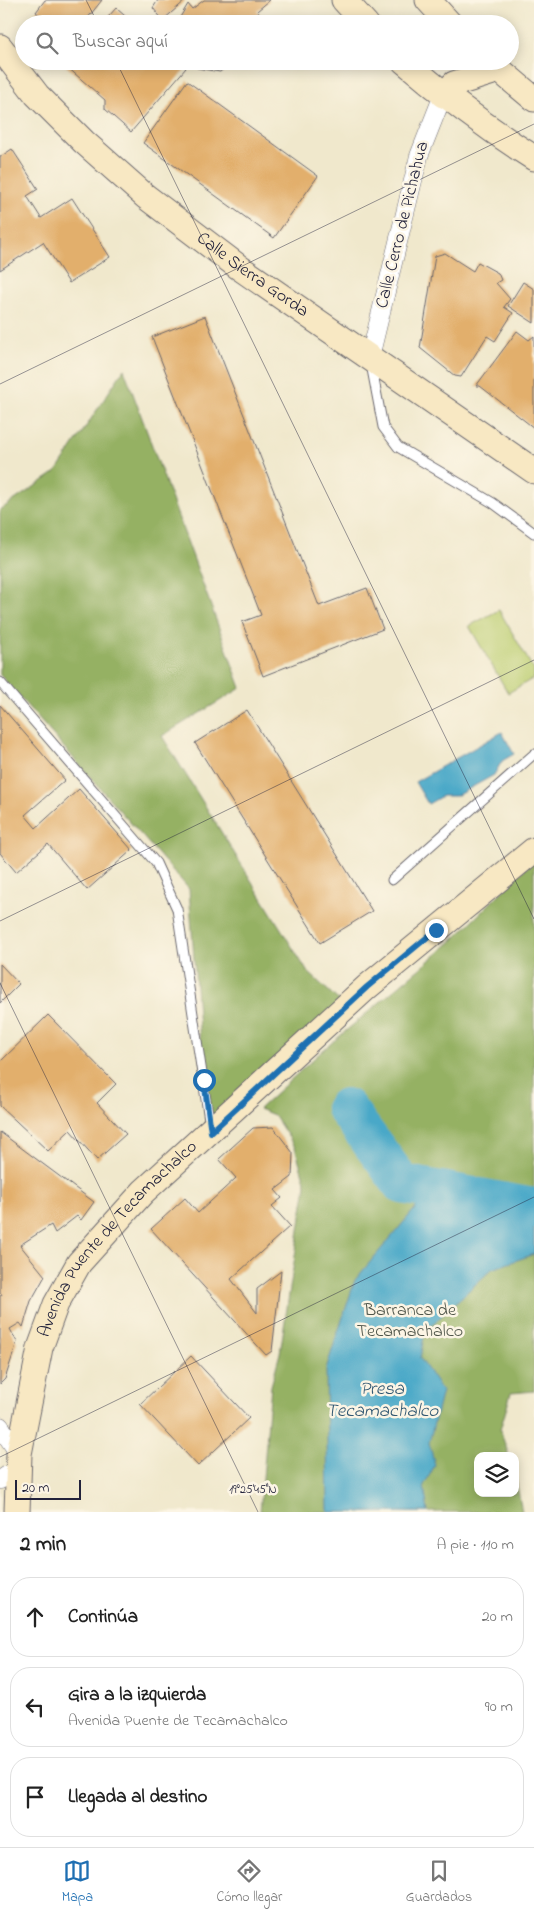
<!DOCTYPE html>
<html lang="es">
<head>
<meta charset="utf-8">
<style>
	:root { --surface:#fff; --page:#f2f2f2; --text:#222; --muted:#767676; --line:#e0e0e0; --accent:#1f6fb2 }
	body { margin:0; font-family:"Indie Flower",sans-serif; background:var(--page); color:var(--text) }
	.controls { position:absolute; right:15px; bottom:15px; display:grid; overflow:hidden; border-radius:10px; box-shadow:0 2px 12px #0003 }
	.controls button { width:45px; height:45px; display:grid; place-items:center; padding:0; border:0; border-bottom:1px solid var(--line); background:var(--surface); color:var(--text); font:25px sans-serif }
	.scale { position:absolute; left:15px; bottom:12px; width:66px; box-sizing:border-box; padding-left:5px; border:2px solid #22223b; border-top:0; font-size:14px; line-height:18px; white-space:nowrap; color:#22223b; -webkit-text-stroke:4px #fcf5e5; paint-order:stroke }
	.stop { position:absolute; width:15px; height:15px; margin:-11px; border:4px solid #1f6fb2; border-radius:50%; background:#fff }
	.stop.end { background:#1f6fb2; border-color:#fff; box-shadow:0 1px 5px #0008 }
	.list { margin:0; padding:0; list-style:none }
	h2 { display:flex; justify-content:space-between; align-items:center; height:65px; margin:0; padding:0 20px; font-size:21px }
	h2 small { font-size:16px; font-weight:400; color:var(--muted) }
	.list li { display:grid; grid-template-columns:32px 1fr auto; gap:15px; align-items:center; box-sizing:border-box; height:80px; margin:0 10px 10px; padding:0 10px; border:1px solid var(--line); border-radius:20px }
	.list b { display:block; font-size:19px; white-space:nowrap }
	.list p { margin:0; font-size:16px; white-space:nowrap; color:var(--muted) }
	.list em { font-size:16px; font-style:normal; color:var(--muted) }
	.icon { flex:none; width:28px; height:28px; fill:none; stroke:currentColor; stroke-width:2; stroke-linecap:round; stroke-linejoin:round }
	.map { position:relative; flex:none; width:534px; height:1512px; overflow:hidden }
	.search { position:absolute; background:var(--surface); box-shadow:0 2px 12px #0003; left:15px; right:15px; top:15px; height:55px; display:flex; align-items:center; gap:12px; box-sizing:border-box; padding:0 18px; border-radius:28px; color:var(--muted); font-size:19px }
	.sheet { height:335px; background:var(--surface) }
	nav { display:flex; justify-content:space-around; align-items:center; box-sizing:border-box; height:70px; border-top:1px solid var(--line); background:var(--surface); font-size:14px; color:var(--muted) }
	nav a { display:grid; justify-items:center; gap:2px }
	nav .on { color:var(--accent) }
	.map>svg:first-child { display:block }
	.green { fill:#bcce71; stroke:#6f7856 }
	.forest { fill:#95b163; stroke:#5c6a4f }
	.water { fill:#49a8c8; stroke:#366582 }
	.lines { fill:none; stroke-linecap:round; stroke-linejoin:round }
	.river { stroke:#49a8c8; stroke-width:40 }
	.building { fill:#e2af6c }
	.service-casing { stroke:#6a676e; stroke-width:11 }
	.minor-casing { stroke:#6a676e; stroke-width:19 }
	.secondary-casing { stroke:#6a676e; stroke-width:27 }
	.service { stroke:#fff; stroke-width:9 }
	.minor { stroke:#fff; stroke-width:18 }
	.secondary { stroke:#f8e8c3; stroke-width:25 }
	.route { stroke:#1f6fb2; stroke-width:6 }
	.ticks { fill:none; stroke:#22223b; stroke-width:1; stroke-opacity:0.45 }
	.labels { text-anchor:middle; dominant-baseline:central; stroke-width:5; stroke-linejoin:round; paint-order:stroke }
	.street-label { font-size:18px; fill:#22223b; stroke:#fcf5e5 }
	.park-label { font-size:18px; fill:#50564b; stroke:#fcf5e5 }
	.water-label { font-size:19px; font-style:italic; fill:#325873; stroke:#fcf5e5 }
	.ticks-label { font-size:12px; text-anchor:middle; fill:#22223b; stroke:#fcf5e5; stroke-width:5; stroke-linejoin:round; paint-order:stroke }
</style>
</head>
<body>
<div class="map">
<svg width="534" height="1512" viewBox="0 0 534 1512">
	<rect width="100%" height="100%" fill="#fcf5e5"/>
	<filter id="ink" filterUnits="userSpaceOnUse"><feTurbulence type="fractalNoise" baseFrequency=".02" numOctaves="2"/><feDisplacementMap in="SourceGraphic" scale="10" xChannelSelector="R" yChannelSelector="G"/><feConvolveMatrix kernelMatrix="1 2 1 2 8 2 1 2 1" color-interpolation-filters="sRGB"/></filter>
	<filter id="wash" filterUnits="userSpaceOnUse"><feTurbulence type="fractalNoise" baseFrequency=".0096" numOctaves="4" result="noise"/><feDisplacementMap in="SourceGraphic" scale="20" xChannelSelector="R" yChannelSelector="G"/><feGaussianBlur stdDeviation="1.12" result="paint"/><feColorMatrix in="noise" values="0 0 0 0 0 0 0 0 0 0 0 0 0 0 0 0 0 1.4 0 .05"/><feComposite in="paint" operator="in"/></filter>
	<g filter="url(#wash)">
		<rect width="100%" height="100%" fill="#f0e8cc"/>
		<path class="green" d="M499 610 534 670V678L508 693 469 626Z"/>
		<path class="forest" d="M124 369 241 688 162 736 307 971 349 1010 207 1139 189 889 0 675V510L56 472Z
			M534 860V1391L511 1393 500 1430 509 1456H478V1493H515V1474L522 1512H260L271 1386 280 1353 306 1185 295 1147 274 1115 259 1109 322 1051 451 942Z"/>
		<path class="water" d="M502 732 514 754 502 761 494 775 456 796H442L428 804 415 782Z
			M446 1172 534 1193V1254L492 1269 425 1331 420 1358 442 1391 429 1443 435 1465 424 1485 428 1512H328L326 1369 355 1280Z"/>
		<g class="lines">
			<path class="river" d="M346 1108 402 1184 534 1208"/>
		</g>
		<g id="blocks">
			<path class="building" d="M45 0H102L83 24H50L36 12Z
				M158 0H186L163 20 153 8Z
				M204 0H270L257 11 267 24H176L188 4 192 9Z
				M116 8 134 24H102Z
				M70 61H178L186 68 131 132 105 109V100L66 66Z
				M191 61H233L220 72 197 68Z
				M187 81 318 176 274 238 143 143Z
				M12 149 38 189 27 196 41 218 72 198 110 257 69 283 43 242 0 270V157Z
				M445 253 473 271 478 262 498 273 501 280 496 283 510 299 504 307 513 313 495 341 487 336 461 377 455 376 420 348 435 256Z
				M523 282 534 289V323L508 306Z
				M205 316 319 606 367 588 383 629 263 676 242 622 261 615 152 337Z
				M517 331 529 340 534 336V428L480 386H476Z
				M0 705 65 780 25 815 36 828 79 789 132 850 87 890 48 844 16 872 0 853Z
				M247 710 372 911 320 943 195 743Z
				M0 964 19 984 0 1003Z
				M48 1015 116 1084 97 1103 126 1134 97 1160 70 1130 48 1151 0 1106V1062Z
				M273 1127 293 1153 292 1177 275 1190 282 1198 272 1206 290 1226 231 1279 257 1313V1289L281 1271 272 1351 266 1355 151 1229 185 1198 198 1213 236 1178 219 1159 253 1128Z
				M0 1132 94 1202 81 1220 77 1216 55 1233 51 1225 20 1245 45 1276 31 1301 23 1327 20 1323 10 1329 17 1342 5 1379 0 1384V1296L2 1295 0 1292Z
				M191 1356 249 1418 198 1466 140 1404Z"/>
		</g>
	</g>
	<g filter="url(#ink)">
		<use href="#blocks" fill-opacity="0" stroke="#6a676e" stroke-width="1"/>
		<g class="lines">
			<g class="service-casing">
				<path id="service" d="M371 364 383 427 398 447 493 503 534 533
					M0 682 156 863 177 909 210 1126
					M392 880 534 754"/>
			</g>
			<g class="minor-casing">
				<path id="minor" d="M370 357 419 156 443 95
					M0 1426 19 1454
					M0 1480 18 1468"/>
			</g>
			<g class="secondary-casing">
				<g id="secondary">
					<path d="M344 0 366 24"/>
					<path d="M428 0 450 24"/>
					<path id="s1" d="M0 47 37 95 84 142 145 196 240 268 534 471"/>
					<path d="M404 61C446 97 488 129 534 158"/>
					<path d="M489 61 534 99"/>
					<path d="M443 95 454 84 499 70"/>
					<path id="s2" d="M17 1512 19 1454 40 1348 56 1304 79 1263 143 1192 367 987 534 850"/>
				</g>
			</g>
			<use href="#service" class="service"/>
			<use href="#minor" class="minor"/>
			<use href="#secondary" class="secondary"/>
		</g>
	</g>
	<g class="lines" filter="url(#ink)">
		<path class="route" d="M204 1080 211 1132 367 987 436 930"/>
	</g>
	<path class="ticks" d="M86 0 98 24M116 61 534 919M0 384 534 124M0 921 534 660M0 983 258 1512M0 1457 534 1197"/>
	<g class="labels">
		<g class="street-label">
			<text transform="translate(403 225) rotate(-76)">Calle Cerro de Pichahua</text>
			<text stroke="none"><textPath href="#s1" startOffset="342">Calle Sierra Gorda</textPath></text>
			<text stroke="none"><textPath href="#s2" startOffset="302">Avenida Puente de Tecamachalco</textPath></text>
		</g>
		<g class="park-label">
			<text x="410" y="1311">Barranca de<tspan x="410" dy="21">Tecamachalco</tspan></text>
		</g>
		<g class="water-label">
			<text x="382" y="1389">Presa<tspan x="382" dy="22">Tecamachalco</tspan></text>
		</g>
	</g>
	<g class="ticks-label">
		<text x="253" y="1493">19°25'45"N</text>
	</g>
</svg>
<div class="controls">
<button><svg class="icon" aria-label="layers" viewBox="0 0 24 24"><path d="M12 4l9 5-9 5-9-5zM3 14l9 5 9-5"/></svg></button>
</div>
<div class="scale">20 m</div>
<div class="stop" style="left:204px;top:1080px"></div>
<div class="stop end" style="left:436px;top:930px"></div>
<div class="search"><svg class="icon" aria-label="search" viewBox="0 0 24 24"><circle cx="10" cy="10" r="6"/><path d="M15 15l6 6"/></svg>Buscar aquí</div>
</div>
<section class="sheet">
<h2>2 min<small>A pie · 110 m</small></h2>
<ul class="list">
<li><svg class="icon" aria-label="ahead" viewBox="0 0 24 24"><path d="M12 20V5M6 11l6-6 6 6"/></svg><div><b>Continúa</b></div><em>20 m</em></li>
<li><svg class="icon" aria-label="left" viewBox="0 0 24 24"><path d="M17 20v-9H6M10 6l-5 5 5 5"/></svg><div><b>Gira a la izquierda</b><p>Avenida Puente de Tecamachalco</p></div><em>90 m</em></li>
<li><svg class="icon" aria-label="arrive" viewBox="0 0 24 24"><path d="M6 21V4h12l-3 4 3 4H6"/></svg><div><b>Llegada al destino</b></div></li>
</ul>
</section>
<nav>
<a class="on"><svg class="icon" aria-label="map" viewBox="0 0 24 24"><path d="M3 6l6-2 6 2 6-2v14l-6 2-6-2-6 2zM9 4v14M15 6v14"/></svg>Mapa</a>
<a><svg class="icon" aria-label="directions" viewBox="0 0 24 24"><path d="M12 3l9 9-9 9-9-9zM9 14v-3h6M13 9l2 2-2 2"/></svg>Cómo llegar</a>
<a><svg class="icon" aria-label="saved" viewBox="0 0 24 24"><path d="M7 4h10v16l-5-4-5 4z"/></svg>Guardados</a>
</nav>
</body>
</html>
